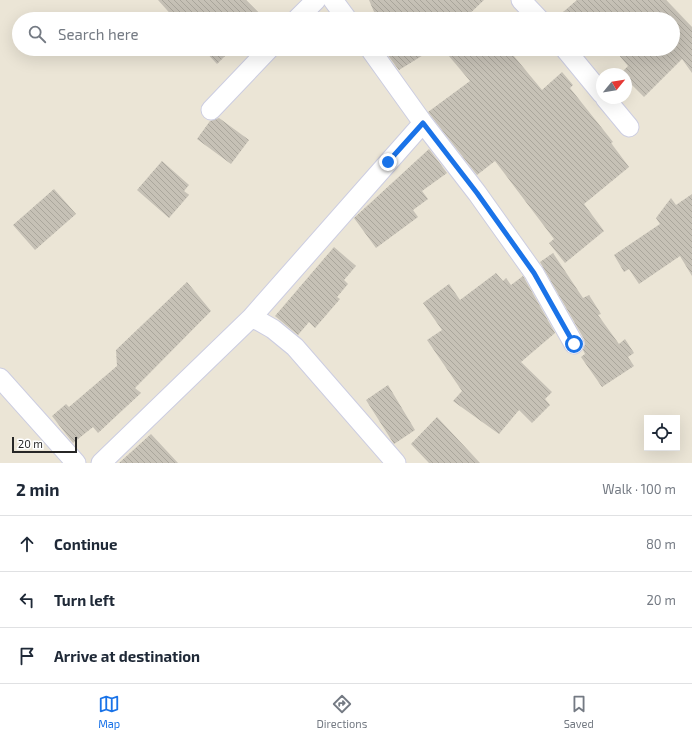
<!DOCTYPE html>
<html lang="en">
<head>
<meta charset="utf-8">
<style>
	:root { --surface:#fff; --page:#f6f6f7; --text:#1f2937; --muted:#747a83; --line:#e0e1e3; --accent:#1a73e8 }
	body { margin:0; font-family:"Exo 2",sans-serif; background:var(--page); color:var(--text) }
	.controls { position:absolute; right:12px; bottom:12px; display:grid; overflow:hidden; border-radius:0px; box-shadow:0 4px 16px #0002 }
	.controls button { width:36px; height:36px; display:grid; place-items:center; padding:0; border:0; border-bottom:1px solid var(--line); background:var(--surface); color:var(--text); font:20px sans-serif }
	.compass { position:absolute; left:596px; top:68px; width:36px; height:36px; border-radius:50%; background:var(--surface); box-shadow:0 4px 16px #0002; rotate:60deg }
	.scale { position:absolute; left:12px; bottom:10px; width:65px; box-sizing:border-box; padding-left:4px; border:2px solid #262626; border-top:0; font-size:11px; line-height:14px; white-space:nowrap; color:#262626; -webkit-text-stroke:3px #fff; paint-order:stroke }
	.stop { position:absolute; width:12px; height:12px; margin:-9px; border:3px solid #1a73e8; border-radius:50%; background:#fff }
	.stop.end { background:#1a73e8; border-color:#fff; box-shadow:0 1px 4px #0008 }
	.list { margin:0; padding:0; list-style:none }
	h2 { display:flex; justify-content:space-between; align-items:center; height:52px; margin:0; padding:0 16px; font-size:17px }
	h2 small { font-size:13px; font-weight:400; color:var(--muted) }
	.list li { display:grid; grid-template-columns:26px 1fr auto; gap:12px; align-items:center; box-sizing:border-box; height:56px; padding:0 16px; border-top:1px solid var(--line) }
	.list b { display:block; font-size:15px; white-space:nowrap }
	.list em { font-size:13px; font-style:normal; color:var(--muted) }
	.icon { flex:none; width:22px; height:22px; fill:none; stroke:currentColor; stroke-width:2; stroke-linecap:round; stroke-linejoin:round }
	.map { position:relative; flex:none; width:692px; height:463px; overflow:hidden }
	.search { position:absolute; background:var(--surface); box-shadow:0 4px 16px #0002; left:12px; right:12px; top:12px; height:44px; display:flex; align-items:center; gap:10px; box-sizing:border-box; padding:0 14px; border-radius:22px; color:var(--muted); font-size:15px }
	.sheet { height:220px; background:var(--surface) }
	nav { display:flex; justify-content:space-around; align-items:center; box-sizing:border-box; height:56px; border-top:1px solid var(--line); background:var(--surface); font-size:11px; color:var(--muted) }
	nav a { display:grid; justify-items:center; gap:2px }
	nav .on { color:var(--accent) }
	.map>svg:first-child { display:block }
	.building { fill:url(#building-back-hatch) }
	.lines { fill:none; stroke-linecap:round; stroke-linejoin:round }
	.street-casing { stroke:#cccde1; stroke-width:21 }
	.street { stroke:#fff; stroke-width:19 }
	.route { stroke:#1a73e8; stroke-width:5 }
</style>
</head>
<body>
<div class="map">
<svg width="692" height="463" viewBox="0 0 692 463">
	<defs>
		<pattern id="building-back-hatch" width="6" height="6" patternUnits="userSpaceOnUse"><rect width="6" height="6" fill="#c6c1b6"/><path d="M-1 5l2 2M0 0l6 6M5-1l2 2" fill="none" stroke="#aaa69c"/></pattern>
	</defs>
	<rect width="100%" height="100%" fill="#ebe5d6"/>
	<path class="building" d="M158 0H246L263 17 261 19H175Z
		M369 0H484L464 19H377Z
		M577 0H666L692 27V73L682 59 644 97 626 79V74L621 73 628 66 614 49H673V19H555Z
		M203 49H232L217 64Z
		M395 49H433L399 70 387 54Z
		M443 49H508L542 90 562 72 573 85 570 88 613 142 611 143 629 167 584 204 604 231 565 263 549 243 554 239 495 161 477 175 428 112 470 81Z
		M219 118 249 140 231 164 197 139 210 121Z
		M429 149 447 173 422 191 428 199 413 210 418 217 376 248 354 218Z
		M162 161 189 185 184 191 189 195 169 218 137 190Z
		M54 189 76 214 35 250 13 225Z
		M692 194V276L680 256 639 284 629 269 624 272 614 255 660 224 656 218 671 198 676 205Z
		M334 247 356 266 344 280 348 284 337 297 340 299 315 328 309 322 298 335 275 316Z
		M553 253 583 298 589 295 601 314 598 315 619 344 625 339 634 353 628 357 634 366 602 387 581 357 585 354 583 350 585 344 584 339 540 262Z
		M496 273 503 281 506 278 511 285 523 276 555 333 521 362 552 392 545 399 550 405 532 423 519 410 499 434 453 401 462 391 427 340 442 330 423 303 449 284 460 300Z
		M187 282 211 311 135 388 141 393 98 433 93 427 73 443 52 416 66 404 69 407 117 366 116 350Z
		M388 385 415 430 394 444 366 400Z
		M437 417 480 463H429L411 444Z
		M151 434 178 463H119Z"/>
	<g class="lines">
		<g class="street-casing">
			<path id="street" d="M333 0 347 19
				M521 0 539 19
				M297 19 316 0
				M565 49 602 94
				M605 98 629 127
				M211 110 269 49
				M423 123 477 193 534 273 574 344
				M252 317 273 329 295 347 396 463
				M0 378 76 463
				M101 463 252 317 423 123 370 49"/>
		</g>
		<use href="#street" class="street"/>
	</g>
	<g class="lines">
		<path class="route" d="M388 162 423 123 477 193 534 273 574 344"/>
	</g>
</svg>
<div class="controls">
<button><svg class="icon" aria-label="locate" viewBox="0 0 24 24"><circle cx="12" cy="12" r="6"/><path d="M12 2v4M12 18v4M2 12h4M18 12h4"/></svg></button>
</div>
<svg class="compass" viewBox="-18 -18 36 36"><path d="M0-13l5 13h-10z" fill="#e53935"/><path d="M0 13l5-13h-10z" fill="#747a83"/></svg>
<div class="scale">20 m</div>
<div class="stop" style="left:574px;top:344px"></div>
<div class="stop end" style="left:388px;top:162px"></div>
<div class="search"><svg class="icon" aria-label="search" viewBox="0 0 24 24"><circle cx="10" cy="10" r="6"/><path d="M15 15l6 6"/></svg>Search here</div>
</div>
<section class="sheet">
<h2>2 min<small>Walk · 100 m</small></h2>
<ul class="list">
<li><svg class="icon" aria-label="ahead" viewBox="0 0 24 24"><path d="M12 20V5M6 11l6-6 6 6"/></svg><div><b>Continue</b></div><em>80 m</em></li>
<li><svg class="icon" aria-label="left" viewBox="0 0 24 24"><path d="M17 20v-9H6M10 6l-5 5 5 5"/></svg><div><b>Turn left</b></div><em>20 m</em></li>
<li><svg class="icon" aria-label="arrive" viewBox="0 0 24 24"><path d="M6 21V4h12l-3 4 3 4H6"/></svg><div><b>Arrive at destination</b></div></li>
</ul>
</section>
<nav>
<a class="on"><svg class="icon" aria-label="map" viewBox="0 0 24 24"><path d="M3 6l6-2 6 2 6-2v14l-6 2-6-2-6 2zM9 4v14M15 6v14"/></svg>Map</a>
<a><svg class="icon" aria-label="directions" viewBox="0 0 24 24"><path d="M12 3l9 9-9 9-9-9zM9 14v-3h6M13 9l2 2-2 2"/></svg>Directions</a>
<a><svg class="icon" aria-label="saved" viewBox="0 0 24 24"><path d="M7 4h10v16l-5-4-5 4z"/></svg>Saved</a>
</nav>
</body>
</html>
